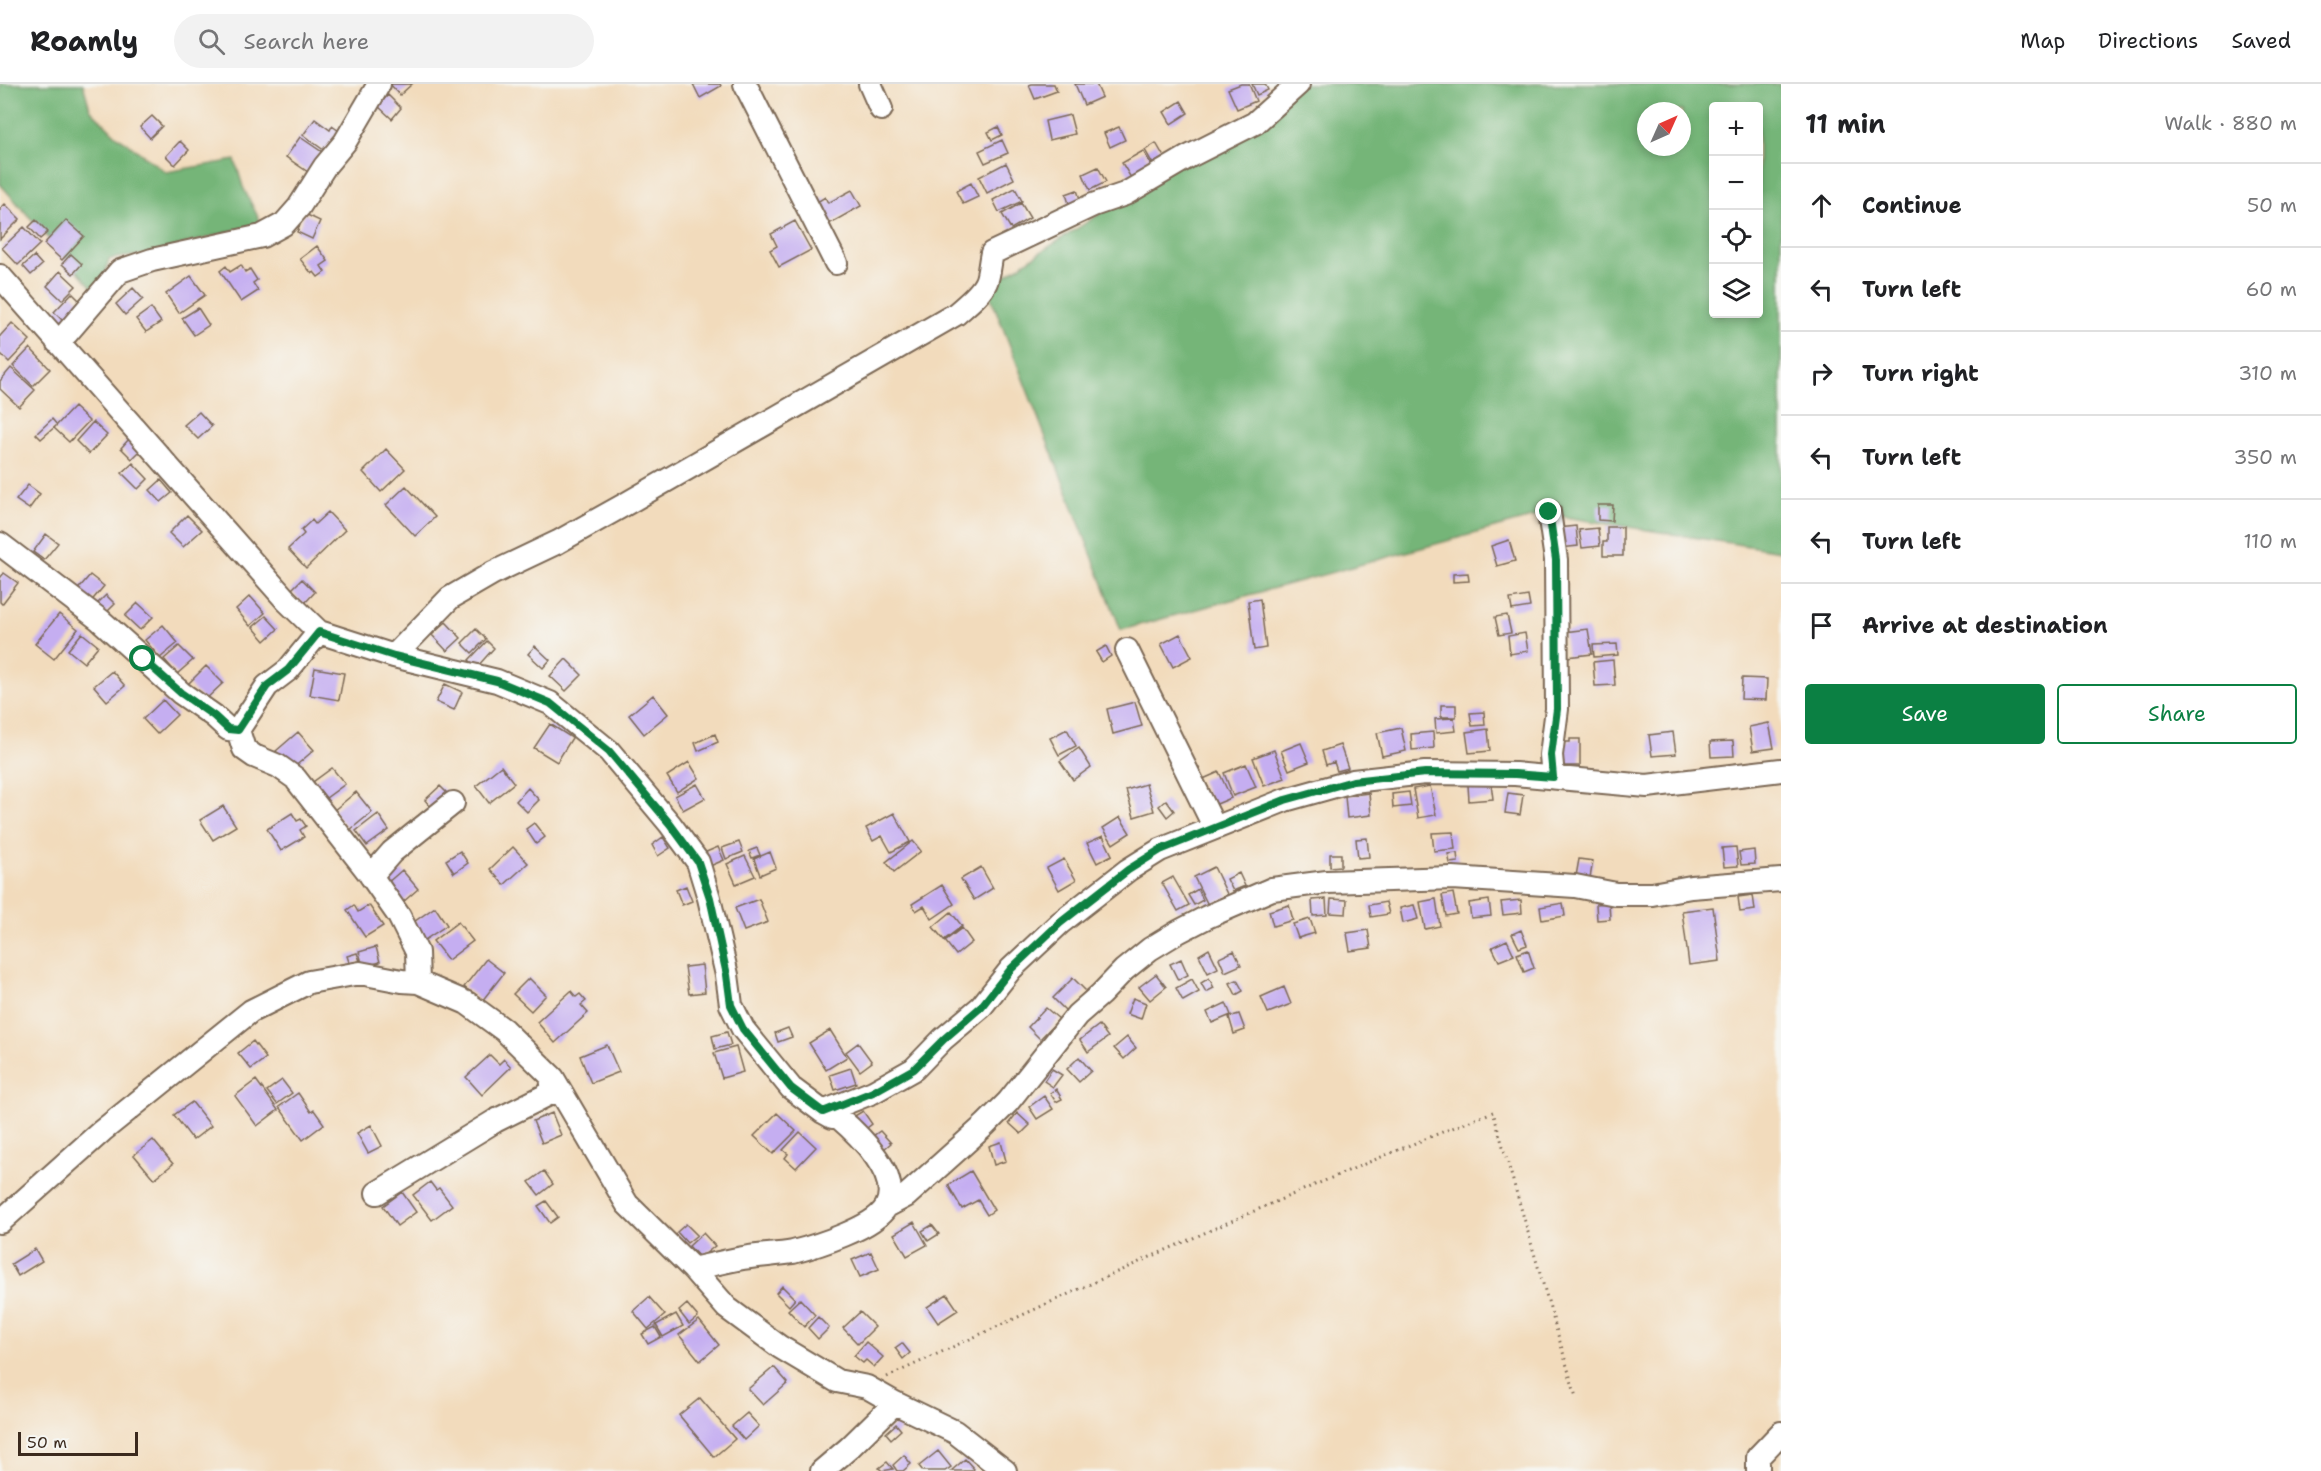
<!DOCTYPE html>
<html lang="en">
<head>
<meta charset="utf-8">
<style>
	:root { --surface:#fff; --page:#f2f2f2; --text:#202124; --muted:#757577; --line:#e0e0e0; --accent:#0b8043 }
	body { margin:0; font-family:"Shantell Sans",sans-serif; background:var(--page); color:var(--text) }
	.controls { position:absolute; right:18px; top:18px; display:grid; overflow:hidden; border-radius:6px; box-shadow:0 3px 9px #0003 }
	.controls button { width:54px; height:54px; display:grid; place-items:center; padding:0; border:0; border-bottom:2px solid var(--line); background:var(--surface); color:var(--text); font:30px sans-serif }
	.compass { position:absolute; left:1637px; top:18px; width:54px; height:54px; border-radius:50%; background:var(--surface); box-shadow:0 3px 9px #0003; rotate:45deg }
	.scale { position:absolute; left:18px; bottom:15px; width:120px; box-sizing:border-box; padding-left:6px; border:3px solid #3b2a1e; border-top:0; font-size:16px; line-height:21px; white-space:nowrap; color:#3b2a1e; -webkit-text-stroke:4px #f6f6f2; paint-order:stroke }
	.stop { position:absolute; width:18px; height:18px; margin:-14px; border:4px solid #0b8043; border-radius:50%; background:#fff }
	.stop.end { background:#0b8043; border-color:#fff; box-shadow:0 2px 6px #0008 }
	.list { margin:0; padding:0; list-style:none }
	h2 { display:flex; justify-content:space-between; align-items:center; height:78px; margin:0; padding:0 24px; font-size:26px }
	h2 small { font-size:20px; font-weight:400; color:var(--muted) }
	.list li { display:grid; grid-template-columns:39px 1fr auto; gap:18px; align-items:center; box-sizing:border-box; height:84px; padding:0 24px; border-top:2px solid var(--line) }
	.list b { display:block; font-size:22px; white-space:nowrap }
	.list em { font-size:20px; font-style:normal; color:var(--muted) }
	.actions { display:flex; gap:12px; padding:18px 24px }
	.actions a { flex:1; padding:14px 0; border:2px solid var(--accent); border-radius:6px; text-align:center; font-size:21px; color:var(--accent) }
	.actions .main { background:var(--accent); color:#fff }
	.icon { flex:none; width:33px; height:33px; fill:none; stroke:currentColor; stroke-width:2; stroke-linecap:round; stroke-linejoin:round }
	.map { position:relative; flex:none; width:1781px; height:1387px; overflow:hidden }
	header { display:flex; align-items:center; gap:36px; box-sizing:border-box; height:84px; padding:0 30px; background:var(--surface); border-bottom:2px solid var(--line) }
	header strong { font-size:28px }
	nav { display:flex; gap:33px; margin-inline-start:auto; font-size:21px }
	.search { width:420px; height:54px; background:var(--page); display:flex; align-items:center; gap:15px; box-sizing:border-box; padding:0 21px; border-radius:33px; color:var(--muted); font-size:22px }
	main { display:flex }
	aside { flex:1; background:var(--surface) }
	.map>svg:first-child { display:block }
	.forest { fill:#74b578; stroke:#58704b; stroke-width:1.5; fill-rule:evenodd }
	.building { fill:#c5aef1 }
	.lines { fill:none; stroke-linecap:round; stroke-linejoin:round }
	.minor-casing { stroke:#7b6855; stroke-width:26 }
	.path { stroke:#7b6855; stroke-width:3; stroke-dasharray:1.5 4.5; stroke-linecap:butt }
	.minor { stroke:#fff; stroke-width:22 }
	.route { stroke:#0b8043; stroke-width:8 }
</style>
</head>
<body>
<header>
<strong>Roamly</strong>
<div class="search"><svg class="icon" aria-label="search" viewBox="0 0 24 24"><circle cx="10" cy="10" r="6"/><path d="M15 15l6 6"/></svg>Search here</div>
<nav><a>Map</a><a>Directions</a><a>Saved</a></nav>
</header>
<main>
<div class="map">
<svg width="1781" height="1387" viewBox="0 0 1781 1387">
	<rect width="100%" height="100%" fill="#f6f6f2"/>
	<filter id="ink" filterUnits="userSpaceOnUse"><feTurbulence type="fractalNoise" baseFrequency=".0167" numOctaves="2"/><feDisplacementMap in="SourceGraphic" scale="12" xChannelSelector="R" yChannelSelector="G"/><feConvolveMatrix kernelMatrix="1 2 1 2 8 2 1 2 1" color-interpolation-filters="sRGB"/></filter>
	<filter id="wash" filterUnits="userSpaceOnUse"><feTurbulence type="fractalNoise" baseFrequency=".008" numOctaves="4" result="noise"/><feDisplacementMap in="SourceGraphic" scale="24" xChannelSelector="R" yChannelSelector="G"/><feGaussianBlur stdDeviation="1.35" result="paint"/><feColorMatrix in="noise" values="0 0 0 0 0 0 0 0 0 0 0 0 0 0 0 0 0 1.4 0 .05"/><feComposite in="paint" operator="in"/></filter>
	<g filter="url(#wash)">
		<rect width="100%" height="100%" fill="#f2dbbc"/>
		<path class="forest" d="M0 0H83L90 25 116 51 166 88 235 76 243 103 261 139 149 170 109 175 99 211 0 100Z
			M1300 0H1781V467L1546 430 1121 546 987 203ZM1714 22H1758V230H1714ZM1646 27H1682V63H1646Z"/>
		<g id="blocks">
			<path class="building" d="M390 0H412L400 11Z
				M693 0H720L721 2 700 14Z
				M1032 0H1054L1057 7 1035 15 1029 1Z
				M1075 0H1096L1102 13 1084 21Z
				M1241 0H1249L1256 17 1237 25 1228 5Z
				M1252 0H1265L1268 6 1257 11Z
				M388 11 401 24 392 35 378 22Z
				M1181 17 1188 29 1171 40 1164 28Z
				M1070 31 1075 50 1049 56 1045 37Z
				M152 32 162 42 150 54 140 43Z
				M315 35 330 46 332 42 339 47 325 67 303 51Z
				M998 43 1002 51 992 56 988 48Z
				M1119 43 1125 56 1110 63 1104 49Z
				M300 53 322 68 308 88 286 73Z
				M1002 56 1008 69 985 79 979 67Z
				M180 57 189 66 175 81 166 72Z
				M1156 59 1164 73 1153 80 1145 66Z
				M1143 67 1155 86 1134 99 1122 79Z
				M1006 79 1014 95 987 109 979 93Z
				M1098 83 1106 98 1090 106 1083 90Z
				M971 99 978 113 963 120 956 107Z
				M1015 104 1022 117 999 128 993 116Z
				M852 106 861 122 829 140 817 118 825 113 828 119Z
				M1077 106 1081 118 1070 123 1066 110Z
				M1021 119 1030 134 1011 145 1002 130Z
				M5 120 20 135 0 155V125Z
				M305 130 320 137 312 155 297 148Z
				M36 136 48 148 40 155 29 143Z
				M66 136 84 152 62 176 44 160Z
				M795 137 811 166 779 183 770 166 777 162 771 150Z
				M24 143 40 160 18 181 2 164Z
				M317 162 328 177 321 182 325 188 318 193 314 188 312 190 300 175Z
				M71 170 82 180 73 190 62 180Z
				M34 172 42 181 31 191 23 182Z
				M241 181 245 188 250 185 257 196 253 199 258 207 241 218 220 187 226 182 230 188Z
				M60 187 76 202 62 216 47 202Z
				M191 192 205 211 179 229 166 210Z
				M133 204 143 215 125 231 116 220Z
				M72 209 85 222 67 241 54 228Z
				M151 224 161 238 146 248 136 235Z
				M198 224 209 241 194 251 182 234Z
				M12 239 30 256 9 278 0 269V252Z
				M30 264 50 285 33 302 13 282Z
				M11 284 35 306 19 323 0 305V297Z
				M74 323 89 337 69 358 54 344Z
				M199 328 212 342 198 355 184 341Z
				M52 335 57 341 41 355 36 350Z
				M93 338 107 351 89 370 76 357Z
				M129 355 141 366 132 375 121 364Z
				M386 365 405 385 381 408 363 388Z
				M133 379 148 395 138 405 122 389Z
				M161 396 172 409 161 418 150 406Z
				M28 401 40 410 29 425 16 416Z
				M406 402 435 433 415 452 386 421Z
				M1598 421H1613L1612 437 1598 436Z
				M328 428 345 446 306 484 288 465 304 450 301 446 312 436 315 440Z
				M187 431 202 446 183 463 169 449Z
				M1576 442 1578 462 1560 464 1557 444Z
				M1607 443H1623V472H1603V458H1607Z
				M1598 444 1600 462 1582 464 1579 446Z
				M46 450 58 459 44 476 33 468Z
				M1509 456 1515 477 1497 482 1491 462Z
				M4 489 18 499 2 520 0 518V494Z
				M1468 489 1469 497 1453 498V490Z
				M90 491 104 502 89 520 75 509Z
				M302 495 315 508 304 520 291 506Z
				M106 511 115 520 102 533 93 524Z
				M250 512 265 529 250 542 236 525Z
				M1528 512 1530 523 1512 526 1510 515Z
				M1260 515 1266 564 1254 566 1248 517Z
				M138 519 153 533 140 546 125 532Z
				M59 530 78 545 54 575 35 560Z
				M1507 531 1511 549 1499 551 1495 533Z
				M266 532 278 545 265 557 253 543Z
				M446 538 461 554 447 567 432 551Z
				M163 541 178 559 160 574 145 556Z
				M476 545 486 555 472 569 462 559Z
				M1588 545 1592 570 1567 573 1564 548Z
				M82 549 98 562 84 579 68 566Z
				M1525 549 1528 567 1510 570 1508 552Z
				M1180 550 1192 573 1173 583 1161 560Z
				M487 557 494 564 477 583 469 576Z
				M1617 560 1618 571 1594 573 1593 561Z
				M179 562 193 576 177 590 164 575Z
				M535 562 550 576 543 584 528 570Z
				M1106 562 1111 572 1102 578 1096 568Z
				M566 575 582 591 566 607 550 592Z
				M1613 576 1615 601 1595 602 1593 578Z
				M206 582 223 599 204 617 188 600Z
				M315 584 344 589 339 616 310 611Z
				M112 587 125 602 107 617 94 602Z
				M1742 594 1767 595 1766 616 1741 615Z
				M445 600 462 608 454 626 436 618Z
				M653 611 668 630 644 650 629 631Z
				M163 616 177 631 157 650 143 635Z
				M1135 618 1142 642 1113 650 1107 625Z
				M1441 621H1456V633H1441Z
				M1484 628 1485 641 1472 642 1470 629Z
				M1454 634 1456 647 1436 649 1435 635Z
				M1769 639 1774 664 1753 667 1749 643Z
				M550 640 572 654 557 678 534 664Z
				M1401 644 1406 667 1382 672 1377 649Z
				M1067 645 1076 662 1059 671 1050 654Z
				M1488 645 1490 667 1469 669 1466 648Z
				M298 648 314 666 292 685 276 667Z
				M1433 648 1434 664 1412 666 1411 650Z
				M1673 648 1676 670 1652 672 1649 651Z
				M715 650 718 658 698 667 695 659Z
				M1570 655H1580V682H1561V658H1570Z
				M1733 657 1734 672 1711 673 1710 658Z
				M1301 659 1309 678 1289 686 1281 667Z
				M1340 661 1348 684 1337 687 1334 678 1326 681 1322 667Z
				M1079 664 1091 683 1073 696 1060 677Z
				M1274 666 1285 694 1264 702 1253 674Z
				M689 678 699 694 677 708 667 692Z
				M1246 680 1256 703 1233 712 1224 689Z
				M501 682 514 699 489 719 476 702Z
				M332 684 345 700 326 714 313 698Z
				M1219 688 1231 714 1212 722 1201 696Z
				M1491 699 1493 715 1469 717 1468 701Z
				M697 700 705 714 683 726 675 712Z
				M1146 700 1154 727 1134 733 1126 706Z
				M440 702 450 712 434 727 425 716Z
				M1430 702 1436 731 1418 734 1413 705Z
				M528 704 539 716 527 728 516 717Z
				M356 708 372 728 350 746 333 727Z
				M1409 708 1411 722 1393 724 1392 710Z
				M1369 709 1371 731 1347 734 1345 712Z
				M1508 709 1523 711 1520 731 1505 729Z
				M1166 716 1174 727 1167 733 1159 722Z
				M223 722 236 742 213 756 200 736Z
				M292 729 297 737 301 735 306 742 300 746 304 753 281 767 267 745Z
				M894 729 910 758 891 768 882 752 873 757 866 744Z
				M378 730 389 746 367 762 356 747Z
				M1120 733 1130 749 1113 760 1103 744Z
				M534 739 545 753 536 760 526 745Z
				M1453 748 1455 765 1434 767 1432 749Z
				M1103 752 1112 771 1097 779 1087 759Z
				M663 753 670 764 658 772 652 761Z
				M1367 754 1369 773 1358 774 1356 755Z
				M913 757 921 767 894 788 886 778Z
				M739 758 743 768 726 775 722 764Z
				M513 763 528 779 504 801 490 785Z
				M718 763 724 776 710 782 704 769Z
				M1736 763 1738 782 1724 783 1722 764Z
				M757 764 760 771 752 774 749 767Z
				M1754 766 1755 780 1741 781 1739 768Z
				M460 767 468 779 454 789 446 776Z
				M770 768 776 784 760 791 754 775Z
				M1457 769 1458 778 1450 779 1448 770Z
				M1330 770H1341V782L1330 783Z
				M745 772 755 792 736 800 727 780Z
				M1064 775 1076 796 1059 806 1047 784Z
				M1579 775 1593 777 1590 794 1576 792Z
				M981 783 993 804 974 816 961 795Z
				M1214 783 1228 812 1208 821 1194 793Z
				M402 786 418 805 402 819 386 800Z
				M1239 789 1245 802 1233 807 1227 795Z
				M1173 793 1189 821 1178 827 1162 799Z
				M942 801 954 820 932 835 924 822 916 827 912 820Z
				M686 802 692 817 682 821 676 806Z
				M1198 805 1203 816 1194 821 1188 811Z
				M1453 809 1457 830 1446 832 1442 811Z
				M1753 811 1755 826 1740 828 1738 813Z
				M759 815 768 838 744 847 735 824Z
				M1326 815 1327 831 1313 832 1312 816Z
				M1331 815 1347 816 1346 830 1330 829Z
				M1436 815 1440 842 1425 845 1420 818Z
				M1489 816 1491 832 1471 834 1469 819Z
				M1521 816 1522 829 1503 831 1501 818Z
				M1386 818 1389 830 1371 833 1369 821Z
				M1563 819 1565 832 1542 836 1540 823Z
				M1609 819 1610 835 1597 836 1596 820Z
				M354 821 358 828 369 821 383 842 365 853 347 826Z
				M1289 821 1293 836 1273 842 1269 827Z
				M1414 821 1418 835 1403 839 1400 824Z
				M435 823 447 841 423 857 411 840Z
				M1713 823 1720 877 1689 881 1682 827Z
				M951 828 962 842 944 856 933 843Z
				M1310 835 1315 849 1298 854 1293 840Z
				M458 838 473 857 448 876 433 857Z
				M962 844 972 858 956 871 945 857Z
				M1368 846 1371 864 1350 867 1347 849Z
				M1521 846 1527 861 1519 864 1512 850Z
				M1507 856 1514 871 1499 877 1492 863Z
				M376 863 380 878 363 883 359 868Z
				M1209 865 1218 884 1208 889 1199 871Z
				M1528 866 1534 884 1524 888 1517 870Z
				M1234 867 1241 881 1225 888 1219 874Z
				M357 869 360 877 350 881 347 872Z
				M486 875 504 889 482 917 464 903Z
				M1181 875 1188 891 1178 896 1170 880Z
				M702 881 705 908 689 910 685 883Z
				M1156 890 1166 903 1150 916 1139 903Z
				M529 894 546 911 531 927 513 910Z
				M1073 894 1086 907 1066 927 1053 914Z
				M1209 894 1214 904 1206 908 1201 899Z
				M1192 895 1199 908 1183 917 1176 904Z
				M1237 896 1243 907 1236 911 1230 899Z
				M1284 903 1291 920 1268 929 1261 913Z
				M571 907 576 913 580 910 586 917 581 921 588 929 555 959 537 938Z
				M1133 914 1146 919 1141 935 1127 930Z
				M1226 919 1231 931 1212 939 1207 928Z
				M1046 924 1059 935 1040 955 1028 943Z
				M1239 930 1245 946 1234 950 1229 933Z
				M1099 941 1108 953 1088 968 1080 956Z
				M788 944 792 953 778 958 775 949Z
				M830 946 847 973 826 986 809 959Z
				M727 948 731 961 715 965 712 952Z
				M1127 953 1136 964 1124 975 1114 964Z
				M253 957 266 974 251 985 238 969Z
				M858 959 872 978 860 987 846 968Z
				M607 961 619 988 591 999 580 972Z
				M736 963 743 988 722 994 714 969Z
				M490 971 499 980 504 975 511 983 482 1011 466 993Z
				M1079 973 1091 987 1079 998 1067 985Z
				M851 984 856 999 835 1006 830 991Z
				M1052 985 1062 991 1053 1003 1044 997Z
				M256 996 278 1026 257 1042 235 1012Z
				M282 996 292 1009 277 1020 267 1007Z
				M1056 1005 1062 1015 1056 1018 1050 1009Z
				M298 1009 311 1028 314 1026 324 1040 303 1056 279 1023Z
				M1044 1012 1053 1025 1037 1035 1029 1023Z
				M192 1018 211 1042 193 1056 174 1031Z
				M863 1027 872 1040 863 1047 853 1033Z
				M552 1029 561 1051 542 1059 533 1037Z
				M777 1029 796 1047 773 1070 754 1052Z
				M1017 1029 1030 1041 1021 1050 1009 1039Z
				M371 1041 382 1062 368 1069 357 1049Z
				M880 1047 891 1059 884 1065 873 1052Z
				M800 1048 816 1063 796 1084 785 1074 788 1070 783 1066Z
				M153 1056 173 1080 154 1095 134 1071Z
				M1001 1058 1006 1077 994 1081 989 1062Z
				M544 1087 553 1100 539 1111 529 1098Z
				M971 1087 994 1126 987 1131 978 1116 962 1125 948 1101Z
				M430 1098 436 1106 439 1104 452 1121 432 1136 413 1111Z
				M402 1108 416 1128 397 1142 383 1122Z
				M546 1117 558 1133 550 1139 538 1122Z
				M914 1138 927 1161 907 1172 894 1150Z
				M686 1140 697 1151 687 1159 677 1148Z
				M932 1141 939 1150 928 1157 922 1147Z
				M703 1149 715 1162 700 1174 689 1162Z
				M35 1165 42 1177 18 1192 11 1180Z
				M871 1168 879 1185 860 1193 852 1176Z
				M782 1202 795 1215 789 1222 776 1209Z
				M947 1210 958 1226 938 1239 927 1223Z
				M649 1213 665 1231 648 1245 633 1227Z
				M800 1215 815 1231 804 1243 788 1226Z
				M687 1220 698 1233 689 1240 679 1227Z
				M860 1228 875 1243 858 1260 843 1244Z
				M676 1230 683 1242 663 1253 656 1241Z
				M818 1233 829 1244 818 1255 808 1244Z
				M699 1236 719 1261 700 1277 679 1251Z
				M655 1243 661 1253 648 1260 642 1250Z
				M866 1258 883 1273 874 1283 866 1276 863 1279 854 1272Z
				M902 1259 910 1269 903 1275 895 1264Z
				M774 1283 788 1299 763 1321 748 1305Z
				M700 1314 735 1355 714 1373 679 1331Z
				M747 1329 759 1342 744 1356 732 1342Z
				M896 1340 901 1346 891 1355 886 1349Z
				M938 1367 951 1383 945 1387H923L919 1382Z
				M904 1371 911 1380 903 1387H897L893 1381Z
				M965 1375 974 1385 972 1387H951Z
				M887 1378 893 1385 882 1387 879 1384Z"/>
		</g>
	</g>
	<g filter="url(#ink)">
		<use href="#blocks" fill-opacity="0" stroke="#7b6855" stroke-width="1.5"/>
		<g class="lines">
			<g class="minor-casing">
				<path id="minor" d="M745 0 836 179
					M870 0 881 25
					M0 192 286 516 319 548 394 572 497 597 550 619 609 667 670 740 698 778 709 814 727 891 731 921 743 945 791 1004 823 1028 832 1033 837 1032C858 1050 903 1092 886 1123 874 1144 816 1162 793 1168 776 1171 759 1171 743 1174 726 1177 710 1181 693 1185
					M57 258 67 249 120 187 152 176 262 152 284 140 299 123 325 82 345 58 379 0
					M1549 428 1556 476 1557 625 1551 671 1553 693
					M0 460 100 536 181 609 214 632 228 645 238 646 267 602 288 586 319 548
					M1127 566 1215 744
					M394 572 450 514 493 489 558 458 624 421 956 230C966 221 981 210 986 198 989 192 990 177 992 169L1093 121 1125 110 1188 73 1255 39 1298 0
					M238 646 244 665 254 672 278 682 295 694 369 789 399 832 417 868 418 898
					M371 792 392 768 453 719
					M823 1028 873 1008 914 985 943 955 981 923 1011 885 1060 839 1128 786 1160 766 1285 716 1353 697 1425 689 1515 690 1647 702 1781 686
					M377 1109 495 1037 553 1008 551 992
					M887 1122 906 1112 985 1041 1008 1018 1077 931 1101 910 1124 886 1150 865 1178 848 1207 833 1272 805 1327 798 1453 794 1575 802 1616 810H1652L1691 803 1781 796
					M0 1138 102 1047 251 927 309 898 360 889 402 897 418 898 467 919 504 946 553 994 627 1120 693 1185 727 1224 780 1263 837 1297 867 1303 895 1319 955 1348 1005 1387
					M822 1387 849 1364 895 1319
					M1758 1387V1373L1781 1349"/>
			</g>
			<path class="path" d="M887 1293C1088 1201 1288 1108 1493 1028L1576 1313"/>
			<use href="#minor" class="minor"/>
		</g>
	</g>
	<g class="lines" filter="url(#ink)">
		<path class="route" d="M143 575 181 609 214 632 228 645 238 646 267 602 288 586 319 548 394 572 497 597 550 619 609 667 670 740 698 778 710 814 727 891 731 921 743 945 791 1004 823 1028 873 1008 914 985 944 955 981 923 1011 885 1060 839 1128 786 1160 766 1285 716 1353 697 1425 689 1515 690 1553 693 1551 671 1557 625 1556 476 1549 428"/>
	</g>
</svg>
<div class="controls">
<button>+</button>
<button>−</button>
<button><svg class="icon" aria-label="locate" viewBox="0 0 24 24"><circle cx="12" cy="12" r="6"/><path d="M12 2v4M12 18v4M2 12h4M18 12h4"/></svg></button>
<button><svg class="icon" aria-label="layers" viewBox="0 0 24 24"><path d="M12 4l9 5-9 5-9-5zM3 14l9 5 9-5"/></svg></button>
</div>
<svg class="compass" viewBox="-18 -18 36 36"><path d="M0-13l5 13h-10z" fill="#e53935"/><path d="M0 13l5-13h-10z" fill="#757577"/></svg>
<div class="scale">50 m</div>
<div class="stop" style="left:143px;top:575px"></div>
<div class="stop end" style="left:1549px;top:428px"></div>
</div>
<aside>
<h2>11 min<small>Walk · 880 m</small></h2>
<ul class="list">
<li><svg class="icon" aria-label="ahead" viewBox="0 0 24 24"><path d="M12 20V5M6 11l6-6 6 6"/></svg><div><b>Continue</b></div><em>50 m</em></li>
<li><svg class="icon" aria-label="left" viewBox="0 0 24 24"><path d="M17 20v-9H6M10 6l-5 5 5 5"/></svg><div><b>Turn left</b></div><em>60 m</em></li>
<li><svg class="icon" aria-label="right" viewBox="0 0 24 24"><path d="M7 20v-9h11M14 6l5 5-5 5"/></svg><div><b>Turn right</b></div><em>310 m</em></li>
<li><svg class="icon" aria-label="left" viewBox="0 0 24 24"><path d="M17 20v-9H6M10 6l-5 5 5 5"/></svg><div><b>Turn left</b></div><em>350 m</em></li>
<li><svg class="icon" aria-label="left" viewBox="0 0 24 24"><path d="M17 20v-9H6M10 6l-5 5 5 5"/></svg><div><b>Turn left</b></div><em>110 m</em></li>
<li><svg class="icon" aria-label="arrive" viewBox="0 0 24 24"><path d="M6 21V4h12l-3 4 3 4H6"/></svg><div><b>Arrive at destination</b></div></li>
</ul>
<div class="actions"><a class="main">Save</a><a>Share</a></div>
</aside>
</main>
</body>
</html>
